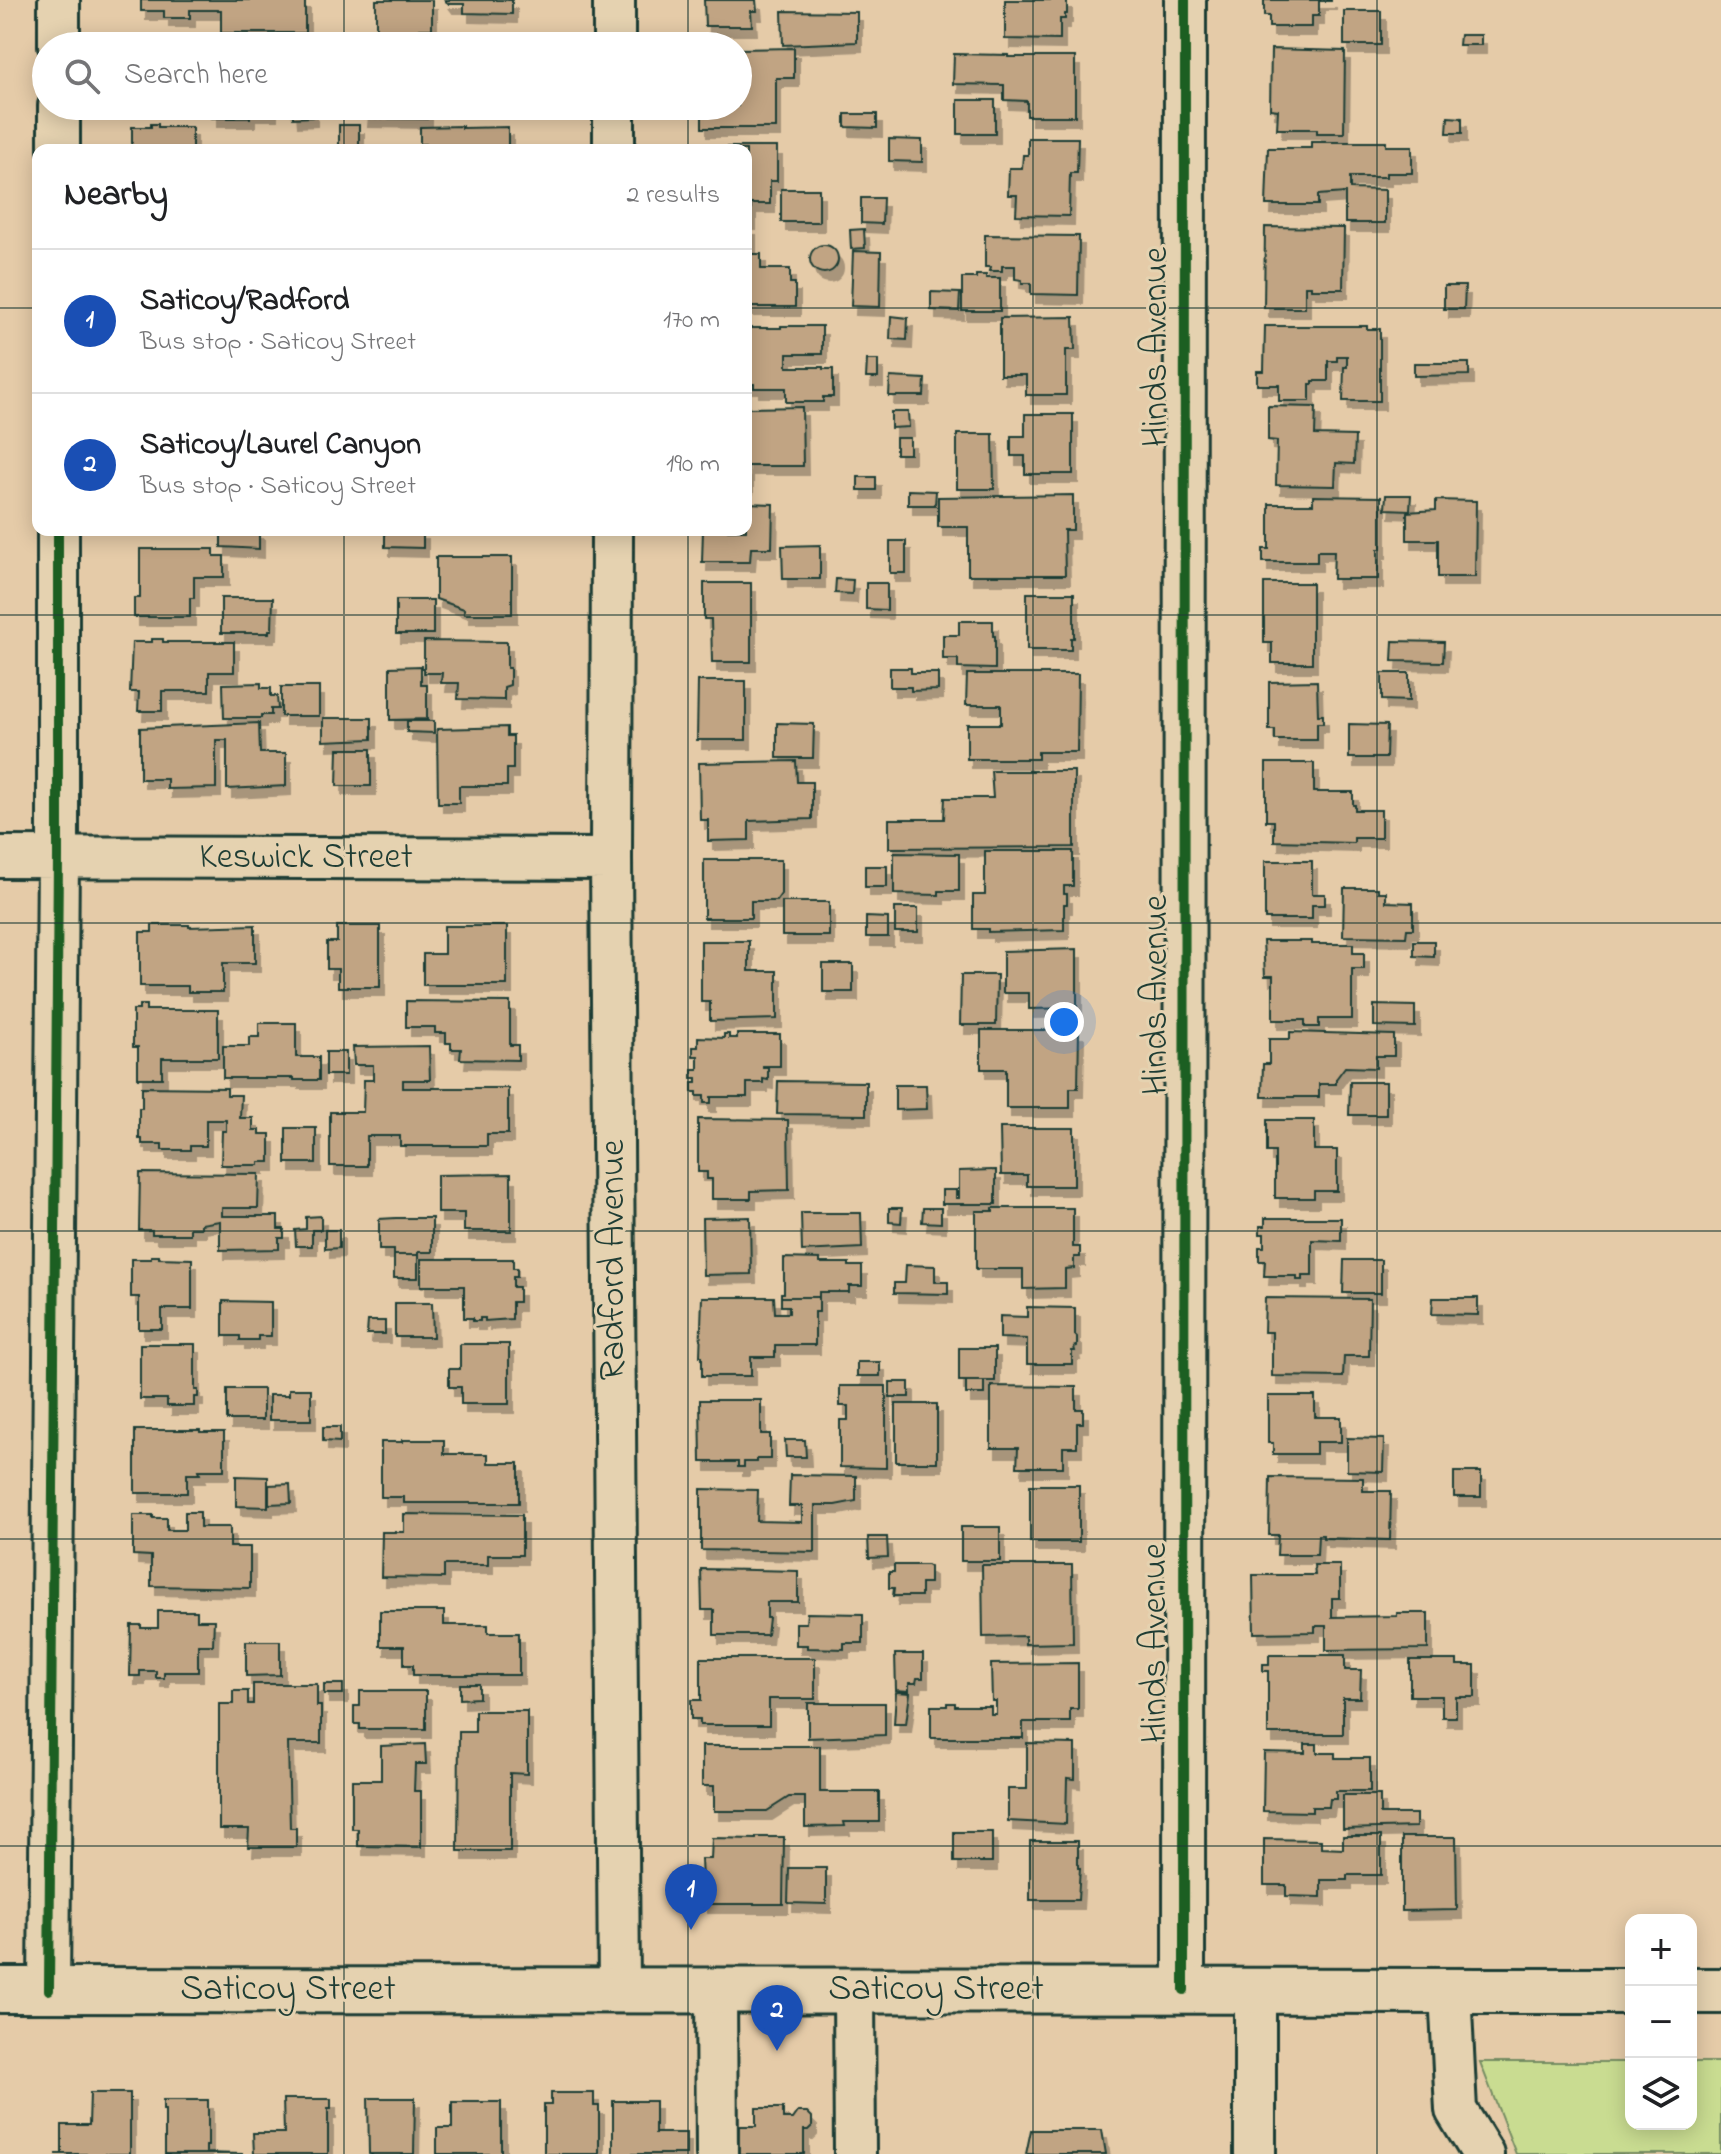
<!DOCTYPE html>
<html lang="en">
<head>
<meta charset="utf-8">
<style>
	:root { --surface:#fff; --page:#f6f6f6; --text:#202124; --muted:#757577; --line:#e0e0e0; --accent:#db2777 }
	body { margin:0; font-family:"Indie Flower",sans-serif; background:var(--page); color:var(--text) }
	.controls { position:absolute; right:24px; bottom:24px; display:grid; overflow:hidden; border-radius:16px; box-shadow:0 4px 20px #0003 }
	.controls button { width:72px; height:72px; display:grid; place-items:center; padding:0; border:0; border-bottom:2px solid var(--line); background:var(--surface); color:var(--text); font:40px sans-serif }
	.you { position:absolute; left:1064px; top:1022px; width:28px; height:28px; margin:-20px; border:6px solid #fff; border-radius:50%; background:#1a73e8; box-shadow:0 0 0 12px #1a73e833 }
	.badge { display:grid; place-items:center; width:52px; height:52px; border-radius:50%; background:var(--accent); color:#fff; font-size:26px; font-weight:700 }
	.pin { position:absolute; translate:-50% -66px; filter:drop-shadow(0 2px 4px #0008) }
	.pin::after { content:''; position:absolute; top:42px; width:28px; height:24px; background:inherit; clip-path:polygon(0 0,100% 0,50% 100%) }
	.list { margin:0; padding:0; list-style:none }
	h2 { display:flex; justify-content:space-between; align-items:center; height:104px; margin:0; padding:0 32px; font-size:34px }
	h2 small { font-size:26px; font-weight:400; color:var(--muted) }
	.list li { display:grid; grid-template-columns:52px 1fr auto; gap:24px; align-items:center; box-sizing:border-box; height:144px; padding:0 32px; border-top:2px solid var(--line) }
	.list b { display:block; font-size:30px; white-space:nowrap }
	.list p { margin:0; font-size:26px; white-space:nowrap; color:var(--muted) }
	.list em { font-size:26px; font-style:normal; color:var(--muted) }
	.icon { flex:none; width:44px; height:44px; fill:none; stroke:currentColor; stroke-width:2; stroke-linecap:round; stroke-linejoin:round }
	.map { position:relative; flex:none; width:1721px; height:2154px; overflow:hidden }
	.search { position:absolute; background:var(--surface); box-shadow:0 4px 20px #0003; left:32px; top:32px; width:720px; height:88px; display:flex; align-items:center; gap:20px; box-sizing:border-box; padding:0 28px; border-radius:44px; color:var(--muted); font-size:30px }
	.panel { position:absolute; background:var(--surface); box-shadow:0 4px 20px #0003; left:32px; top:144px; width:720px; height:392px; border-radius:16px }
	.map>svg:first-child { display:block }
	.green { fill:#c9dc91; stroke:#748c62; stroke-width:2 }
	.building { fill:#c1a483; stroke:#1f3d34; stroke-width:2; filter:url(#shadow) }
	.lines { fill:none; stroke-linecap:round; stroke-linejoin:round }
	.minor-casing { stroke:#1f3d34; stroke-width:46 }
	.major-casing { stroke:#1f3d34; stroke-width:50 }
	.minor { stroke:#e5d2b0; stroke-width:40 }
	.major { stroke:#e5d2b0; stroke-width:44 }
	.cycleway-casing { stroke:#e5d2b0; stroke-width:15 }
	.cycleway { stroke:#1b5e20; stroke-width:10 }
	.grid { fill:none; stroke:#1f3d34; stroke-width:2; stroke-opacity:0.55 }
	.labels { text-anchor:middle; dominant-baseline:central; stroke-width:6; stroke-linejoin:round; paint-order:stroke }
	.street-label { font-size:36px; fill:#1f3d34; stroke:#e5d2b0 }
</style>
</head>
<body>
<div class="map">
<svg width="1721" height="2154" viewBox="0 0 1721 2154">
	<defs>
		<filter id="shadow"><feDropShadow dx="5" dy="9" stdDeviation="0" flood-color="#0004"/></filter>
	</defs>
	<rect width="100%" height="100%" fill="#e5cba8"/>
	<filter id="ink" filterUnits="userSpaceOnUse"><feTurbulence type="fractalNoise" baseFrequency=".0125" numOctaves="2"/><feDisplacementMap in="SourceGraphic" scale="16" xChannelSelector="R" yChannelSelector="G"/><feConvolveMatrix kernelMatrix="1 2 1 2 8 2 1 2 1" color-interpolation-filters="sRGB"/></filter>
	<g filter="url(#ink)">
		<path class="green" d="M1480 2062H1631V2124H1691V2062H1721V2154H1516Z"/>
		<path class="building" d="M141 0H305V33H221V10H190V18H164V11H141Z
			M376 0H432V29H419V33H395V42H381V32H376Z
			M445 0H512V14L464 13V4H448Z
			M704 0H756L757 11H751L752 26H705Z
			M1005 0H1067V14H1065V19H1060V40L1005 39Z
			M1264 0H1331V1H1319V16H1312V27H1269V16H1264Z
			M782 11 857 12V42L783 45Z
			M1344 11H1381V45H1344Z
			M1460 35H1481V45H1459Z
			M132 40 216 41V46H131Z
			M459 41 508 42V46H459Z
			M794 48V78H776V128H702V106H738V49Z
			M1271 49 1345 51 1344 133H1317V129H1277L1278 110 1270 109Z
			M954 54 1008 55V57H1075V116H1027V101L1004 100V85L953 84Z
			M958 100H995V134H958Z
			M212 106H272V111H250V118H212Z
			M292 106H312V117L293 118Z
			M364 106H427V119L363 118Z
			M845 114H877V128L845 127Z
			M1448 117 1462 118V133H1447Z
			M151 124H158V127H192V150H132V127H151Z
			M339 125H359V150H339Z
			M462 126V128L508 127V150H426V144H420V127Z
			M1028 138H1078L1077 173H1070L1069 216 1016 215 1017 195H1008L1009 168H1022L1023 155H1028Z
			M889 139 922 140V162L889 161Z
			M1311 142H1386V146H1412V173H1386V177H1350V189L1385 190V223H1345V193L1318 195V205H1266L1268 148H1311Z
			M701 147H777V181H770V204H751V221H746V150H701Z
			M781 189H819V222H781Z
			M861 198H883L882 224 861 223Z
			M746 226H751V254H761V269H790V283H795V307H746Z
			M1265 227 1344 228 1343 289H1311V286H1305V308H1264Z
			M864 229 865 248 851 249 850 230Z
			M985 235 1079 236 1078 295 1031 294V283H1022V280L1015 279V266H1002V271H989L990 267H985Z
			M810 259a14 14 0 1 1 28 0a14 14 0 1 1-28 0Z
			M853 251 881 252 880 307 851 306Z
			M976 275H986V278H1000V311H962V278H976Z
			M1444 286H1465L1464 309H1444Z
			M931 292 960 293 959 311 931 310Z
			M891 316 908 318 907 340 890 339Z
			M1074 317 1075 350H1066V395H1026V375H1000V318Z
			M781 326H822V354H787V367H823V369H833V397H823V402H786V388H754V384H746V328H781Z
			M1265 326H1367V329H1380V401H1343L1344 367H1347V356H1337V361H1328V381H1313V384H1310V401H1279V385H1257V371H1264Z
			M867 360H878V378H866Z
			M1414 363H1469V375L1414 376Z
			M890 377 925 379 924 396H889Z
			M746 405 748 408 802 407 803 466H748V485H746Z
			M1268 406 1316 407 1315 435 1355 436 1354 464 1336 463 1335 486 1276 485 1277 441 1268 440Z
			M891 412H908L909 427 891 428Z
			M1025 414H1073V474H1025V456H1011V436H1025Z
			M957 434H993L994 489H957Z
			M896 438H910V454H896Z
			M858 477H876V490H858Z
			M908 490 936 491 935 505H908Z
			M1073 495V530H1064L1065 575H968V527H938V497Z
			M1386 495H1411L1410 510 1385 509Z
			M1313 496 1381 497V549H1378V579H1333L1334 551H1317V562H1263V549H1269V504H1313Z
			M1436 500 1476 501 1475 577H1438V540H1407V512L1436 510Z
			M746 503 773 504 772 548H751L750 562H702L703 530H746Z
			M221 530H259V549L221 547Z
			M385 530H423V548L385 547Z
			M890 541H906V573H890Z
			M820 545V579H783L782 546Z
			M140 549H214V556H224V577H194V598H190V617H134V598H140Z
			M436 557H512V614H464V609L436 599Z
			M836 579 853 580 852 594 835 593Z
			M704 583H751V662H712L711 619H704Z
			M866 583H887V610L866 609Z
			M1264 583H1312V663H1272V643H1264Z
			M1027 593H1074V638H1071V650H1027Z
			M221 598H273L272 630H269V633H221Z
			M396 600H433V634H396Z
			M959 621H993V636H995V669L958 668V659H943V635H959Z
			M152 639H163V642H234V672H209V691H162V711H138L139 692H130L132 642H152Z
			M424 641 507 642V668H510V685L504 687V700L458 699 459 683H441L442 673H424Z
			M1393 641 1444 642 1443 662 1392 661Z
			M421 666V685H427V719L390 720V667Z
			M890 668H911V673H938V690L911 691V687H890Z
			M1382 673H1409V701L1382 700Z
			M967 674H1078L1077 752H1038V759H967V724H1001V705H966Z
			M698 681H746V740H697Z
			M1317 681 1318 715H1323V723H1317V740H1275V730H1269V682Z
			M261 683V688H271V696H277L278 709H271V715H261V718H224L223 684Z
			M281 687H319V716H281Z
			M323 718H372V739L323 741Z
			M407 721H434V733L407 732Z
			M259 723 260 753H286V786L227 789V740H216V788L167 789V779H140V728Z
			M777 723 814 724 813 758H777Z
			M1349 724 1387 725 1386 758H1349Z
			M507 727V736H513V769H507V786H459V803H438L437 729Z
			M338 749H371V786H337Z
			M796 761 797 782H812V819L749 821V840L708 841V820H700L699 763Z
			M1266 763H1314V792H1353V805H1355V810H1381V838H1354V843L1274 841V821H1266Z
			M991 771H1074V847L889 848V819H944L945 798H993Z
			M985 851H1073V886H1064V894H1067V904H1064V930L988 932V929H973V895H985Z
			M894 853 959 854V891H939V895L894 894Z
			M704 860H781V894L776 901H751V918H704Z
			M1265 861H1312V894H1325V905H1312V919H1265Z
			M865 866H887V887H865Z
			M1344 888H1378V892H1386V902L1413 903V929H1407L1406 937 1343 936Z
			M782 902H829V936H782Z
			M895 908H918V932H895Z
			M866 917 888 918V937H866Z
			M152 925H189V927L255 925V963H223V992H188V986H140V932H152Z
			M337 926H380V987H338V969H327V942H337Z
			M444 926H507V985H423V954H444Z
			M701 941H749V971H777V1019L710 1021V1002H701Z
			M1263 941H1312V944H1353V953H1364V969H1352V1019H1319V1027H1305V1020H1273V976H1265Z
			M1414 941H1434V957L1414 956Z
			M1077 949V1008L1029 1009V993H1003V951Z
			M823 964H853V992H823Z
			M961 975H997L996 1025H960Z
			M406 1001 510 1002V1045H518V1060L460 1059 461 1049H451V1043H446V1033H435V1027H406Z
			M139 1005H146V1010H218V1058H162V1078H138V1047H133V1010H139Z
			M1374 1005 1415 1006V1027L1374 1026Z
			M259 1023H296V1057H319V1080H294V1078H223V1046H249V1037H259Z
			M981 1030H1079L1078 1088H1070V1108H1006V1069H981Z
			M1290 1032 1394 1035V1056H1376V1068L1345 1067 1336 1079V1084H1319V1097H1262L1263 1064H1269V1039H1290Z
			M724 1034H729V1038H737V1034H780V1066H763V1068H768V1080L763 1079V1083H747V1097H711V1103H704V1096H697V1092H692V1083H697V1078H692V1069H698V1056H693V1047H698V1037L724 1038Z
			M429 1046 430 1080H403V1088H508V1134H487V1146H400V1136H367V1166H330V1112H363L364 1080H373V1065H354L353 1047Z
			M326 1052H346V1075H326Z
			M778 1081 866 1082V1115L777 1114Z
			M1350 1082H1386V1115H1349Z
			M895 1085H926L927 1109 895 1110Z
			M142 1087 227 1088V1095H241L240 1118H253V1130H260V1134H270V1162H259V1165H221L222 1131H226V1120H206V1146H190V1150H162V1144H142V1139H139V1108H142Z
			M698 1119 788 1120 789 1190 751 1191V1199H712V1179H707V1172H698Z
			M1267 1120H1314V1150H1337V1191H1314V1198H1275V1152H1267Z
			M286 1128H316V1163H286Z
			M1000 1128H1074V1186H1027V1175H1001Z
			M996 1170V1204H942V1190H956V1198H959V1171Z
			M140 1173 259 1174 258 1208H222V1216H278V1229H284V1238H279V1249L220 1250V1221L201 1224V1228H190V1234H152V1230H139Z
			M511 1174V1231H464V1213H437V1175Z
			M889 1208H902L901 1223 889 1222Z
			M923 1208H941V1223L922 1222Z
			M993 1208H1073V1247H1080V1257H1074V1268L1065 1269V1288L1023 1289V1269H976V1211H993Z
			M801 1213H861L862 1248 802 1251Z
			M321 1216V1230H312V1246H296L295 1230 306 1229V1217Z
			M750 1217 751 1274 703 1275 702 1218Z
			M396 1218H432V1252H418V1255H394V1250H379V1219Z
			M1265 1218H1341V1241L1312 1240V1276H1302V1280H1297V1276H1264L1265 1261H1259V1247H1264V1234H1260V1226H1265Z
			M325 1230H339V1248L325 1249Z
			M394 1255H418V1278H394Z
			M151 1256H159V1258L192 1259V1309H162V1329H139V1297H131V1259H151Z
			M784 1258 820 1259V1263H849V1266H862V1286H849V1292H819V1297H781V1293H784Z
			M421 1259H513V1268H517V1277H513V1287H519V1302H512V1319L485 1321V1318H480V1321H473V1318H464V1286H421Z
			M1344 1260H1381V1293H1343Z
			M906 1265 935 1266V1282H948V1294L894 1293V1283H905Z
			M702 1297H774L775 1313H789V1306H781V1297H819V1312H815V1345H775V1357H751V1376H702V1356H700Z
			M1265 1298 1370 1299 1369 1356H1344L1343 1377 1272 1376V1332H1264Z
			M1433 1298H1478V1315L1432 1314Z
			M223 1301 271 1302V1336H258V1340H240V1336H223Z
			M395 1303H432L433 1337H395Z
			M1027 1307 1075 1308V1335L1077 1337V1346L1074 1347 1075 1351H1072V1364H1027V1339L1000 1338V1316L1027 1317Z
			M368 1321H385V1334H367Z
			M140 1344H195V1390H198V1397H194V1406H167V1399H140Z
			M460 1344H509V1404H461V1387H449V1369H460Z
			M959 1348H995V1381H959Z
			M857 1362H880V1376H857Z
			M966 1381H984V1394H966Z
			M890 1382H909V1397H890Z
			M840 1386H886V1468L840 1467V1420H848V1406H840Z
			M991 1386 1076 1387V1409H1083V1423H1077V1447H1063V1467H1017L1018 1448H991Z
			M227 1389H263V1420H227Z
			M289 1389H311V1420H269V1395H289Z
			M1268 1396H1315V1417H1341V1442H1316V1454H1273V1443H1268Z
			M700 1400H761V1434H770V1459H757V1462H744V1467H738V1462H701Z
			M896 1404H937V1462H896Z
			M323 1427H340V1442L323 1441Z
			M135 1430H200V1432H224V1470H199L200 1474H187V1493H135Z
			M1347 1438 1384 1439 1383 1472 1347 1471Z
			M402 1440H444V1454H488V1463H519V1503H404V1497H381V1442H402Z
			M785 1440H805L806 1457H786Z
			M1454 1472H1481V1497H1454Z
			M790 1475 856 1476V1501L835 1505H815V1552L701 1550V1489L758 1490 757 1521 802 1522V1506H789Z
			M236 1476 268 1477V1507L236 1506Z
			M1270 1477 1363 1478V1491H1391L1390 1540 1323 1538V1535H1318L1317 1555H1277L1278 1535H1269Z
			M290 1484 291 1503 269 1504V1485Z
			M1030 1485H1079V1542H1030Z
			M185 1512H200V1527H230V1547H250V1588L151 1586V1556L133 1555V1515H153V1518H167V1530H185Z
			M404 1514 522 1515V1555H488V1565H444V1578L381 1577 382 1532H404Z
			M961 1527H1000V1561H961Z
			M868 1537H887L888 1557 869 1558Z
			M894 1565H927L930 1567V1583H921V1596H893L894 1588H889V1572H894Z
			M982 1565H1072L1073 1643 1025 1644V1636L983 1637Z
			M1314 1565H1340V1598H1332V1617L1397 1616V1613H1428V1649L1326 1650V1626H1315V1632L1254 1633 1253 1575H1315Z
			M701 1569 798 1571V1602H767V1618H769L767 1635H714V1610H702Z
			M158 1611H197V1620H214L213 1645H198V1672H164V1678H156V1671H140V1676H130L131 1625H141V1628H158Z
			M380 1611H444V1625H488V1633H519V1675H413V1665H404V1646H380Z
			M807 1613 863 1614V1643H844V1649L807 1648V1645H796V1623H806Z
			M246 1641H280V1675L246 1676Z
			M895 1654H923V1678H917L916 1683H909V1691L896 1690Z
			M1269 1655H1345V1670H1361L1360 1698H1343V1734H1268V1671H1263V1664H1269Z
			M701 1658H815V1699H769V1725H700V1719H691V1700H701Z
			M1410 1660H1457V1665H1475V1697H1456V1717H1442V1696H1410Z
			M1078 1663V1709H1070V1722H1023V1738H931V1706H947V1703H955V1706H991V1714H996V1701H992L991 1664Z
			M253 1684H317V1706H321V1743H288L290 1828H296V1847H248L249 1829H219V1704H233V1691H248V1704H253Z
			M324 1684H343V1694H324Z
			M460 1684H479V1698L460 1699Z
			M360 1691H426V1729H360V1724H354V1706H360Z
			M896 1692 910 1693 906 1724H894Z
			M808 1703H885V1735L808 1738Z
			M475 1711H527V1774L510 1773V1851H458L459 1732H475Z
			M1027 1743 1075 1744V1779L1067 1778 1066 1824 1008 1821V1789H1027Z
			M425 1744 426 1764H415L414 1791H421V1847L358 1846V1829H352V1780H381V1746Z
			M1305 1744H1317V1753H1335V1758H1370V1791H1336V1799H1330L1329 1807H1312V1812L1263 1811 1264 1752 1305 1753Z
			M702 1746H820V1792H879V1822H844L845 1826 805 1827V1797H789L767 1811H714V1786H702Z
			M1343 1795H1380V1814H1416V1827L1343 1829Z
			M954 1832H992V1862H954Z
			M1343 1836H1381V1875H1347V1880H1321V1897L1286 1896V1885H1264V1839L1321 1840V1848L1343 1849Z
			M756 1837H784L783 1904H703L701 1859H711L712 1838 756 1839Z
			M1402 1837H1456L1457 1910 1402 1911Z
			M1030 1841H1078V1868H1080L1078 1900H1030Z
			M789 1868H826V1904L788 1903Z
			M90 2093H130V2154H56H62V2125H89Z
			M551 2093H594V2106H599V2154H544V2105H551Z
			M368 2098H415L414 2154H369Z
			M283 2099H331V2109H328V2154H254L253 2133H284Z
			M163 2100H208V2146H206V2153L243 2154H165V2110H163Z
			M613 2101H655V2133H686V2154H613Z
			M452 2102H501V2154H437V2128H452Z
			M756 2108H783V2119H793L798 2112H807L812 2117V2126L808 2130H804V2154H738L739 2126H756Z
			M1031 2130H1102L1106 2154H1026Z"/>
		<g class="lines">
			<g class="minor-casing">
				<path id="minor" d="M59 46V0
					M614 46V0
					M59 150V106
					M614 150V106
					M612 530 611 859 619 1990
					M0 857 611 859
					M49 1990 58 857V530
					M716 1990 717 2154
					M854 1990 855 2154
					M1184 1990 1185 0
					M1255 1990V2154
					M1450 1991 1456 2110 1483 2154"/>
			</g>
			<g class="major-casing">
				<path id="major" d="M0 1990 1631 1991
					M1691 1991H1721"/>
			</g>
			<use href="#minor" class="minor"/>
			<use href="#major" class="major"/>
			<g class="cycleway-casing">
				<path id="cycleway" d="M49 1990 58 857V530
					M1184 1990 1185 0"/>
			</g>
			<use href="#cycleway" class="cycleway"/>
		</g>
	</g>
	<path class="grid" d="M344 0V46M688 0V46M1033 0V2154M1377 0V2154M344 106V150M688 106V150M0 308H38M746 308H1721M344 530V2154M688 530V2154M0 615H1721M0 923H1721M0 1231H1721M0 1539H1721M0 1846H1721"/>
	<g class="labels">
		<g class="street-label">
			<text transform="translate(1157 347) rotate(-90)">Hinds Avenue</text>
			<text x="306" y="858">Keswick Street</text>
			<text transform="translate(1157 995) rotate(-90)">Hinds Avenue</text>
			<text transform="translate(614 1260) rotate(-90)">Radford Avenue</text>
			<text transform="translate(1156 1643) rotate(-90)">Hinds Avenue</text>
			<text x="288" y="1990">Saticoy Street</text>
			<text x="936" y="1990">Saticoy Street</text>
		</g>
	</g>
</svg>
<div class="controls">
<button>+</button>
<button>−</button>
<button><svg class="icon" aria-label="layers" viewBox="0 0 24 24"><path d="M12 4l9 5-9 5-9-5zM3 14l9 5 9-5"/></svg></button>
</div>
<div class="you"></div>
<div class="pin badge" style="left:691px;top:1930px;background:#1a4fb4">1</div>
<div class="pin badge" style="left:777px;top:2051px;background:#1a4fb4">2</div>
<div class="search"><svg class="icon" aria-label="search" viewBox="0 0 24 24"><circle cx="10" cy="10" r="6"/><path d="M15 15l6 6"/></svg>Search here</div>
<section class="panel">
<h2>Nearby<small>2 results</small></h2>
<ul class="list">
<li><span class="badge" style="background:#1a4fb4">1</span><div><b>Saticoy/Radford</b><p>Bus stop · Saticoy Street</p></div><em>170 m</em></li>
<li><span class="badge" style="background:#1a4fb4">2</span><div><b>Saticoy/Laurel Canyon</b><p>Bus stop · Saticoy Street</p></div><em>190 m</em></li>
</ul>
</section>
</div>
</body>
</html>
